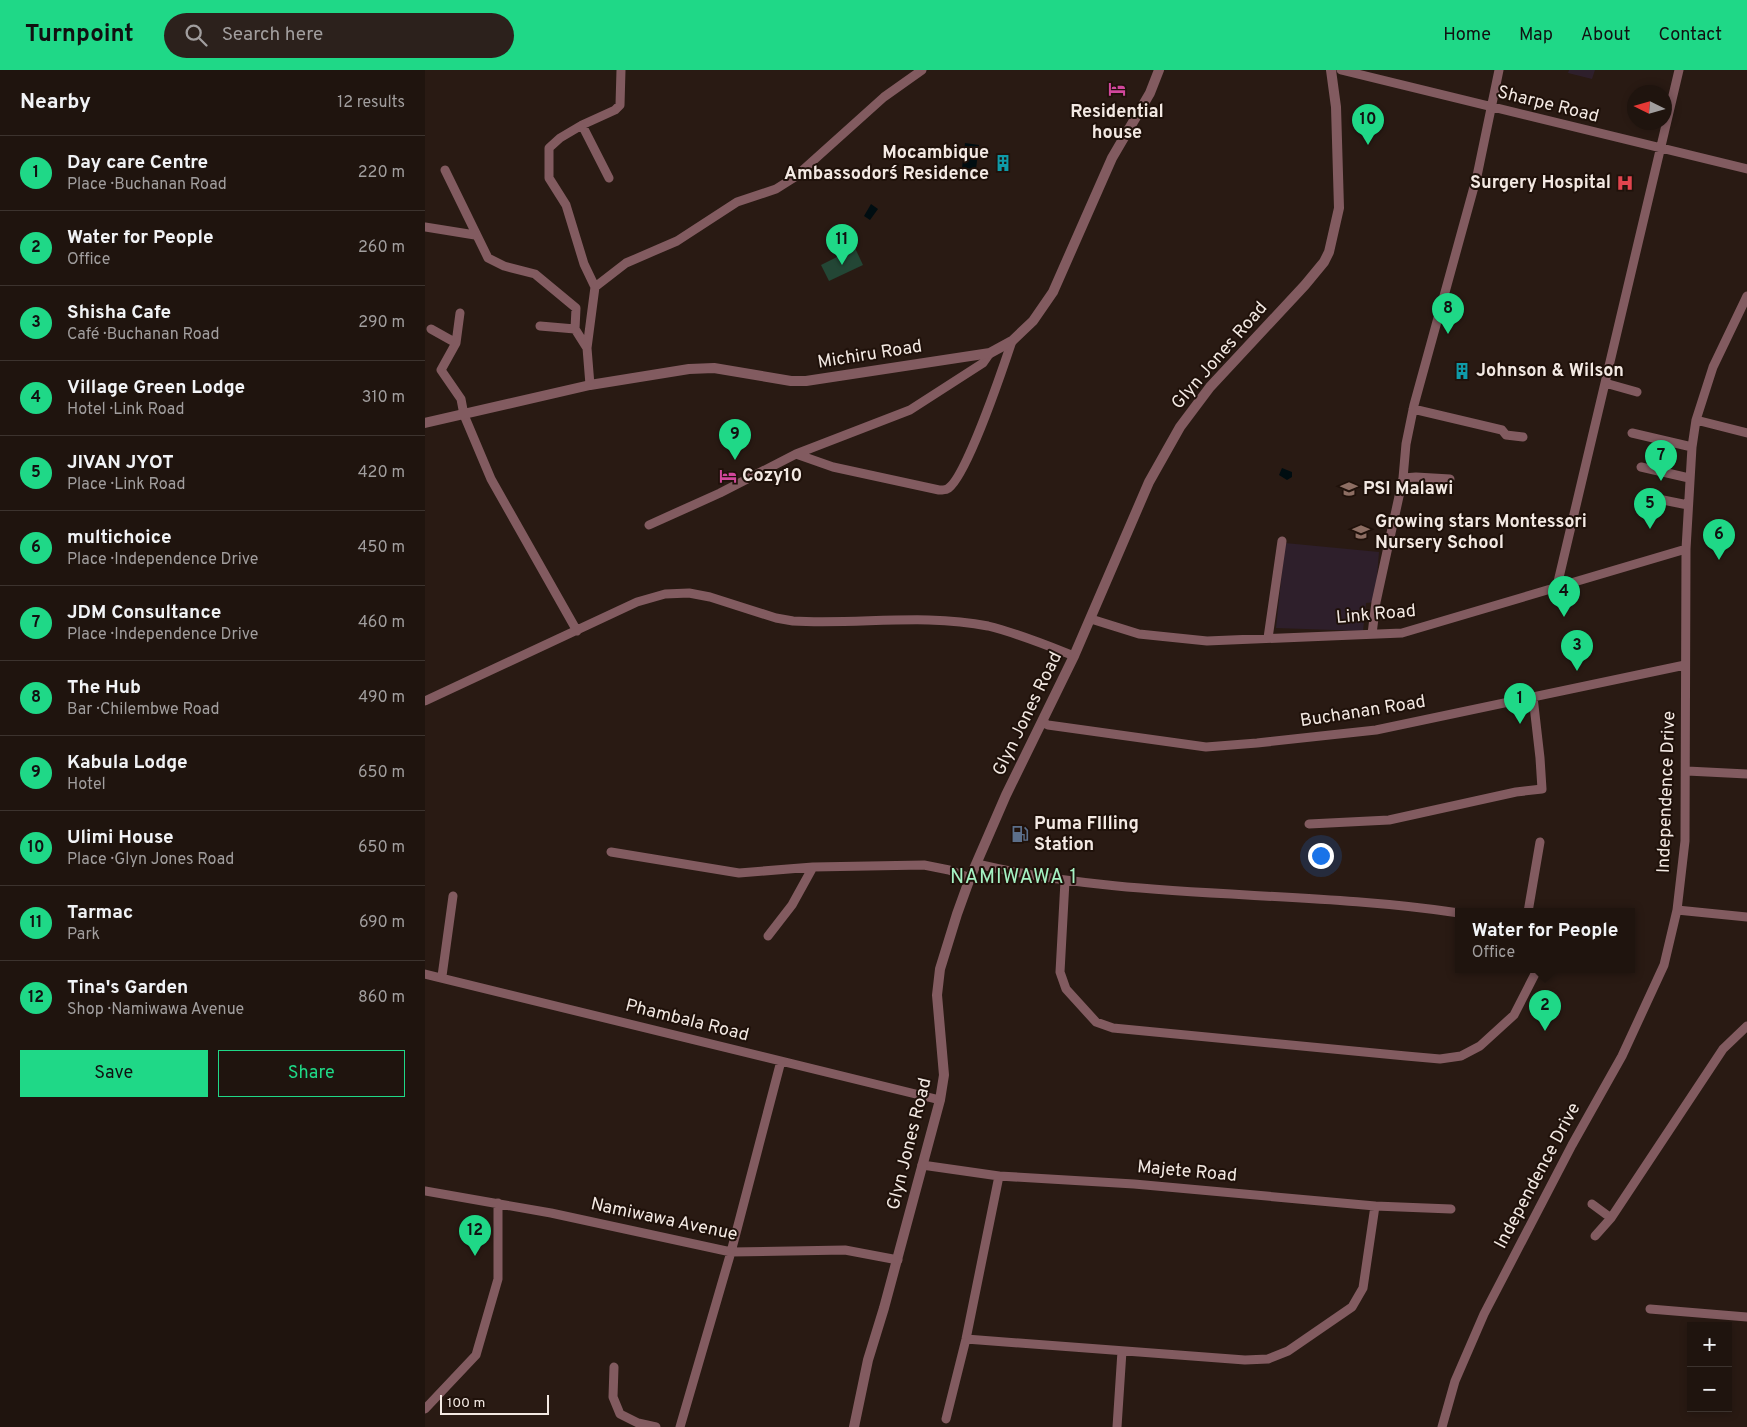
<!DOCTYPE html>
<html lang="en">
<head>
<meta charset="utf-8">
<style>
	:root { --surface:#1f140e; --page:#2c211c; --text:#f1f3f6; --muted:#a19e9e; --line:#3c332e; --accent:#1fd887 }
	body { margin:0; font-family:Overpass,sans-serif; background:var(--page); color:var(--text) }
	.controls { position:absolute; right:15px; bottom:15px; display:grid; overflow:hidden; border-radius:0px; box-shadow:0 2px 8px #0003 }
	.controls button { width:45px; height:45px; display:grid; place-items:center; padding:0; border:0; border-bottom:1px solid var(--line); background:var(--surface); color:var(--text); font:25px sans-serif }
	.compass { position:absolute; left:1202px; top:15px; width:45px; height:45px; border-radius:50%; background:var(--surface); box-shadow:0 2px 8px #0003; rotate:275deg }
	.scale { position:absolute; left:15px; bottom:12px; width:109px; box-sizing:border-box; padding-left:5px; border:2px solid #f3e9e3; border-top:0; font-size:14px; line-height:18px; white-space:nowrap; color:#f3e9e3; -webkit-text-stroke:4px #1f110a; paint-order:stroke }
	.you { position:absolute; left:895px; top:785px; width:18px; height:18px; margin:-12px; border:4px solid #fff; border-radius:50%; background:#1a73e8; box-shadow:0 0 0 8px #1a73e833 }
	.badge { display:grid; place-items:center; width:32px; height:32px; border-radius:50%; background:var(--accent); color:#111; font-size:16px; font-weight:700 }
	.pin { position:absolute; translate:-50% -41px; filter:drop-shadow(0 1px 2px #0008) }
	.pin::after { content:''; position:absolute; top:26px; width:18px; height:15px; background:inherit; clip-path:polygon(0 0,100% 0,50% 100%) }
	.popup { position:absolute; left:1030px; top:838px; width:180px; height:65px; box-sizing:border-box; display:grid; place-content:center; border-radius:0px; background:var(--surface); filter:drop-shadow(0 1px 4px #0005); font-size:16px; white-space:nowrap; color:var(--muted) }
	.popup b { font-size:19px; color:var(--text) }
	.popup::after { content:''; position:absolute; left:50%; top:100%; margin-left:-10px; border:10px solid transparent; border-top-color:var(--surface) }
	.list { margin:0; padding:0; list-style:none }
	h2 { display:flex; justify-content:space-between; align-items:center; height:65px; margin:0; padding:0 20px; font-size:21px }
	h2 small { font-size:16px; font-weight:400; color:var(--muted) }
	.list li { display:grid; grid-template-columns:32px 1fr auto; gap:15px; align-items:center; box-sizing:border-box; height:75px; padding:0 20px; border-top:1px solid var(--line) }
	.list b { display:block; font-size:19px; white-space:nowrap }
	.list p { margin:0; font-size:16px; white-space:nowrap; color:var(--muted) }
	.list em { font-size:16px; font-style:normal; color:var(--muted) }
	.actions { display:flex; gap:10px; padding:15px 20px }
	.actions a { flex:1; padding:11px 0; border:1px solid var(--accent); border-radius:0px; text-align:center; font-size:18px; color:var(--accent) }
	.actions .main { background:var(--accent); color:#111 }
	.icon { flex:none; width:28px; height:28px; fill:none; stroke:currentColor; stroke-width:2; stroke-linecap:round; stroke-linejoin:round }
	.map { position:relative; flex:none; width:1322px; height:1357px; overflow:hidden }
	header { display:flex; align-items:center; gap:30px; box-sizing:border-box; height:70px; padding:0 25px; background:var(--accent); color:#111 }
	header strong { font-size:24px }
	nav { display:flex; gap:28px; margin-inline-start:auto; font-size:18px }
	.search { width:350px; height:45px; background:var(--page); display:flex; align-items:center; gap:12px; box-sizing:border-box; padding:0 18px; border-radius:28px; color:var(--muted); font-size:19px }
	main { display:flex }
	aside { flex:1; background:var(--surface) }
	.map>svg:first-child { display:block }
	.education { fill:#2e1f2b }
	.green { fill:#234635 }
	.water { fill:#000d11 }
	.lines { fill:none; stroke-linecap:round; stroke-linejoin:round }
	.minor { stroke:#825b60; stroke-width:9 }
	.tertiary { stroke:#825b60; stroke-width:10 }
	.labels { text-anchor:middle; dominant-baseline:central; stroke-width:4; stroke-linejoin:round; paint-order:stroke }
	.street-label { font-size:18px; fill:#f3e9e3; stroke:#1f110a }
	.poi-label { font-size:18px; font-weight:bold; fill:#f3e9e3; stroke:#1f110a; text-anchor:start }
	.quarter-label { font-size:20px; letter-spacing:1px; fill:#a5f2c3; stroke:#1f110a }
</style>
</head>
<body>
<header>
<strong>Turnpoint</strong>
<div class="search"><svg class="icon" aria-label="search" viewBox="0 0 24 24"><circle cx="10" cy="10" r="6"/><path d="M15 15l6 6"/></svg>Search here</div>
<nav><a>Home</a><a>Map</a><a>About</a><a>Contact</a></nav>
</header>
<main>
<aside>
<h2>Nearby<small>12 results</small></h2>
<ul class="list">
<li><span class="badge">1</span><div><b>Day care Centre</b><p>Place · Buchanan Road</p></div><em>220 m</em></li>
<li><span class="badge">2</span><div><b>Water for People</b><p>Office</p></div><em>260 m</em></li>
<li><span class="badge">3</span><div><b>Shisha Cafe</b><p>Café · Buchanan Road</p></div><em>290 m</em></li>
<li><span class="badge">4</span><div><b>Village Green Lodge</b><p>Hotel · Link Road</p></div><em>310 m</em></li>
<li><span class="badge">5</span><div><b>JIVAN JYOT</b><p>Place · Link Road</p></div><em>420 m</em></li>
<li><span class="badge">6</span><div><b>multichoice</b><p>Place · Independence Drive</p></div><em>450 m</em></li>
<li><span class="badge">7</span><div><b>JDM Consultance</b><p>Place · Independence Drive</p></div><em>460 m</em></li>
<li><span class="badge">8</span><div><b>The Hub</b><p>Bar · Chilembwe Road</p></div><em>490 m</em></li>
<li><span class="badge">9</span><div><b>Kabula Lodge</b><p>Hotel</p></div><em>650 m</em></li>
<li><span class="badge">10</span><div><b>Ulimi House</b><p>Place · Glyn Jones Road</p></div><em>650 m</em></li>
<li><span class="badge">11</span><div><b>Tarmac</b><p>Park</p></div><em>690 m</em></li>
<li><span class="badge">12</span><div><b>Tina's Garden</b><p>Shop · Namiwawa Avenue</p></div><em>860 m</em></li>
</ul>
<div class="actions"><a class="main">Save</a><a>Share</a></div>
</aside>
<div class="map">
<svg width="1322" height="1357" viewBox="0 0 1322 1357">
	<rect width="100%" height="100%" fill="#291a13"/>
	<path class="education" d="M1144 0H1170L1167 9 1143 3Z
		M860 473 954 482 950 532 941 533 938 561 851 558Z"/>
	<path class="green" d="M430 178 438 195 404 211 396 195Z"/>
	<path class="water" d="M540 73 554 75 551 99 537 98Z
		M446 134 453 139 445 150 439 146Z
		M857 398 867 402V407L862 410 854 405Z"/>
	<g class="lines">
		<path class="minor" d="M916 0 1322 99
			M157 55 184 108
			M20 100 63 188 79 196 110 204 151 238 150 259 162 278 165 315
			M0 157 50 165
			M170 217 201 193 252 171 312 132 351 119 370 107 459 27 497 0
			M35 243 31 273 16 300 36 329 39 345 66 409 152 561
			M115 256 150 259
			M6 259 31 273
			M162 278 170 217 159 194 141 135 124 108V78L135 68 157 55 190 40 195 35 196 0
			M1180 313 1212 322
			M988 339 1077 360 1081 365 1098 367
			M1271 350 1322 363
			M1207 363 1267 377
			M371 384 408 397 514 420C517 420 520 420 522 419 540 411 579 295 587 271
			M1216 397 1264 408
			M978 408 991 407 1025 409
			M1223 427 1263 435
			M224 455 295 423 371 384 485 340 558 293 565 283
			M1132 516 1254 0
			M666 549 714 564 782 571 977 563 1261 479
			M947 564 951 532 978 408 981 374 989 335 1052 106 1074 0
			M843 568 857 471
			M0 631 212 532 240 524 264 523 285 527 351 548 368 551C432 555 499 543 563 556 592 563 621 575 649 586
			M617 652 623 655 781 677 832 673 951 660 1260 595
			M1262 701 1322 704
			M884 754 964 750 1091 722 1117 719 1115 688 1108 627
			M186 782 314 803 388 797 499 795 524 800 545 808
			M552 794C709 831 874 819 1034 843
			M640 811 635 902 641 919 671 952 688 958 981 986 1015 989 1036 986 1055 976 1089 945 1112 900
			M1252 840 1322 847
			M1103 842 1115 772
			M343 866 367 835 388 797
			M0 904 515 1030
			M17 906 28 826
			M497 1095 574 1106 709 1114 950 1136 1026 1139
			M0 1121 126 1143 306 1182 420 1180 473 1190
			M1167 1134 1186 1148 1170 1166
			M1186 1148 1298 979 1322 956
			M1225 1239 1322 1247
			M541 1269 820 1290 843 1289 863 1281 927 1237 938 1218 950 1136
			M189 1297 188 1327 195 1344 213 1353 231 1357
			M0 1339 51 1285 73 1209V1133
			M521 1349 541 1269 574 1106
			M255 1357 306 1182 356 991
			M692 1357 697 1281
			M1017 1357 1030 1311 1059 1244 1147 1075 1197 986 1239 895 1252 840 1260 771 1261 479 1267 377 1271 350 1288 297 1322 226"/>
		<path class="tertiary" d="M0 353 165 315 264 299 289 298 366 311H381L565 283 587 271 608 251 628 222 687 88 725 23 734 0
			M429 1357 443 1290 459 1238 515 1030 519 1005 512 925 515 899 532 844 545 808 581 725 649 586 724 412 755 357 785 317 880 215 899 192 904 182 914 138 911 37 906 0"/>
	</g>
	<defs>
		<g id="hotel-bare" transform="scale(1.35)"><path d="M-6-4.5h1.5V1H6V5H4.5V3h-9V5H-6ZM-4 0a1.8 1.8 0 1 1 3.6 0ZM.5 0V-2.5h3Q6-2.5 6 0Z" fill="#d1479c" stroke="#1f110a" stroke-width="2.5" paint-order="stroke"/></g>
		<g id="building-bare" transform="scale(1.35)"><path d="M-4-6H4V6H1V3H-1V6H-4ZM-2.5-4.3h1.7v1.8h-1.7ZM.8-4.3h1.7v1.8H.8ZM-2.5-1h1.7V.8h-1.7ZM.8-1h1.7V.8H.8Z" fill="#0f9aa8" stroke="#1f110a" stroke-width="2.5" paint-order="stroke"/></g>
		<g id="hospital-bare" transform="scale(1.35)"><path d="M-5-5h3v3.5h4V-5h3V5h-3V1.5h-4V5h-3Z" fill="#e0444e" stroke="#1f110a" stroke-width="2.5" paint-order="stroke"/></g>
		<g id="school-bare" transform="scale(1.35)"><path d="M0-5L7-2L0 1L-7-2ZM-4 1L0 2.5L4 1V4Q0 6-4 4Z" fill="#8d6e63" stroke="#1f110a" stroke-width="2.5" paint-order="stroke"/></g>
		<g id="fuel-bare" transform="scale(1.35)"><path d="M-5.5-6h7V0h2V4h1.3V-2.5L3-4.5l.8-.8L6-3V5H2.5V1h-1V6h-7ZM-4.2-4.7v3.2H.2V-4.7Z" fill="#5c6f8a" stroke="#1f110a" stroke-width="2.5" paint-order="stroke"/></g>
	</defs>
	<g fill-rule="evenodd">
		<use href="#hotel-bare" x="692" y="19"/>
		<use href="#building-bare" x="578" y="93"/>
		<use href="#hospital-bare" x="1200" y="113"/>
		<use href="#building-bare" x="1037" y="301"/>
		<use href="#hotel-bare" x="303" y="406"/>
		<use href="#school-bare" x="924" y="419"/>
		<use href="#school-bare" x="936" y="462"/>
		<use href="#fuel-bare" x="595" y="764"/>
	</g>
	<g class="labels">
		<g class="street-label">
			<text transform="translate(1123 35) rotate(14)">Sharpe Road</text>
			<text transform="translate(445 285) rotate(-9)">Michiru Road</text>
			<text transform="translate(795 286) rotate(-49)">Glyn Jones Road</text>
			<text transform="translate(951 545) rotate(-5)">Link Road</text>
			<text transform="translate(938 642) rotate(-9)">Buchanan Road</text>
			<text transform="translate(603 644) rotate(-64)">Glyn Jones Road</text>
			<text transform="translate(1242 722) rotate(-88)">Independence Drive</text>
			<text transform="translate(262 951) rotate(14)">Phambala Road</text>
			<text transform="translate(485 1074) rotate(-76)">Glyn Jones Road</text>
			<text transform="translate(762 1102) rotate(5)">Majete Road</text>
			<text transform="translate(1113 1106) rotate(-62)">Independence Drive</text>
			<text transform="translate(239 1150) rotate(12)">Namiwawa Avenue</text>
		</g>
		<g class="poi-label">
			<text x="692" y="42" text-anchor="middle">Residential<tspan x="692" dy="21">house</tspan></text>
			<text x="564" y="83" text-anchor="end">Mocambique<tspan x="564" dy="21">Ambassodorś Residence</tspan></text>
			<text x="1186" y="113" text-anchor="end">Surgery Hospital</text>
			<text x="1051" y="301">Johnson &amp; Wilson</text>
			<text x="317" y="406">Cozy10</text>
			<text x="938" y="419">PSI Malawi</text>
			<text x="950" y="452">Growing stars Montessori<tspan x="950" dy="21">Nursery School</tspan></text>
			<text x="609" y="754">Puma FIlling<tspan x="609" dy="21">Station</tspan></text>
		</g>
		<g class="quarter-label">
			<text x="589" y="808">NAMIWAWA 1</text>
		</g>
	</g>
</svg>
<div class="controls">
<button>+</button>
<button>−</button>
</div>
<svg class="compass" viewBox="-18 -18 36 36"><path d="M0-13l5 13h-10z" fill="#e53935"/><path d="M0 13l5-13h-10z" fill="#a19e9e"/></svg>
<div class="scale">100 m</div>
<div class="you"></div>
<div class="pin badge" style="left:1095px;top:654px">1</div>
<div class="pin badge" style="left:1120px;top:961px">2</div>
<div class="popup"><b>Water for People</b>Office</div>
<div class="pin badge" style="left:1152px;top:601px">3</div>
<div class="pin badge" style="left:1139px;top:547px">4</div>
<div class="pin badge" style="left:1225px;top:459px">5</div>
<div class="pin badge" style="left:1294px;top:490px">6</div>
<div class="pin badge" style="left:1236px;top:411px">7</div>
<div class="pin badge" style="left:1023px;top:264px">8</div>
<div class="pin badge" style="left:310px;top:390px">9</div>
<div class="pin badge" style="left:943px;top:75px">10</div>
<div class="pin badge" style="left:417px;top:195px">11</div>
<div class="pin badge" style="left:50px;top:1186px">12</div>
</div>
</main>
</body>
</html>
